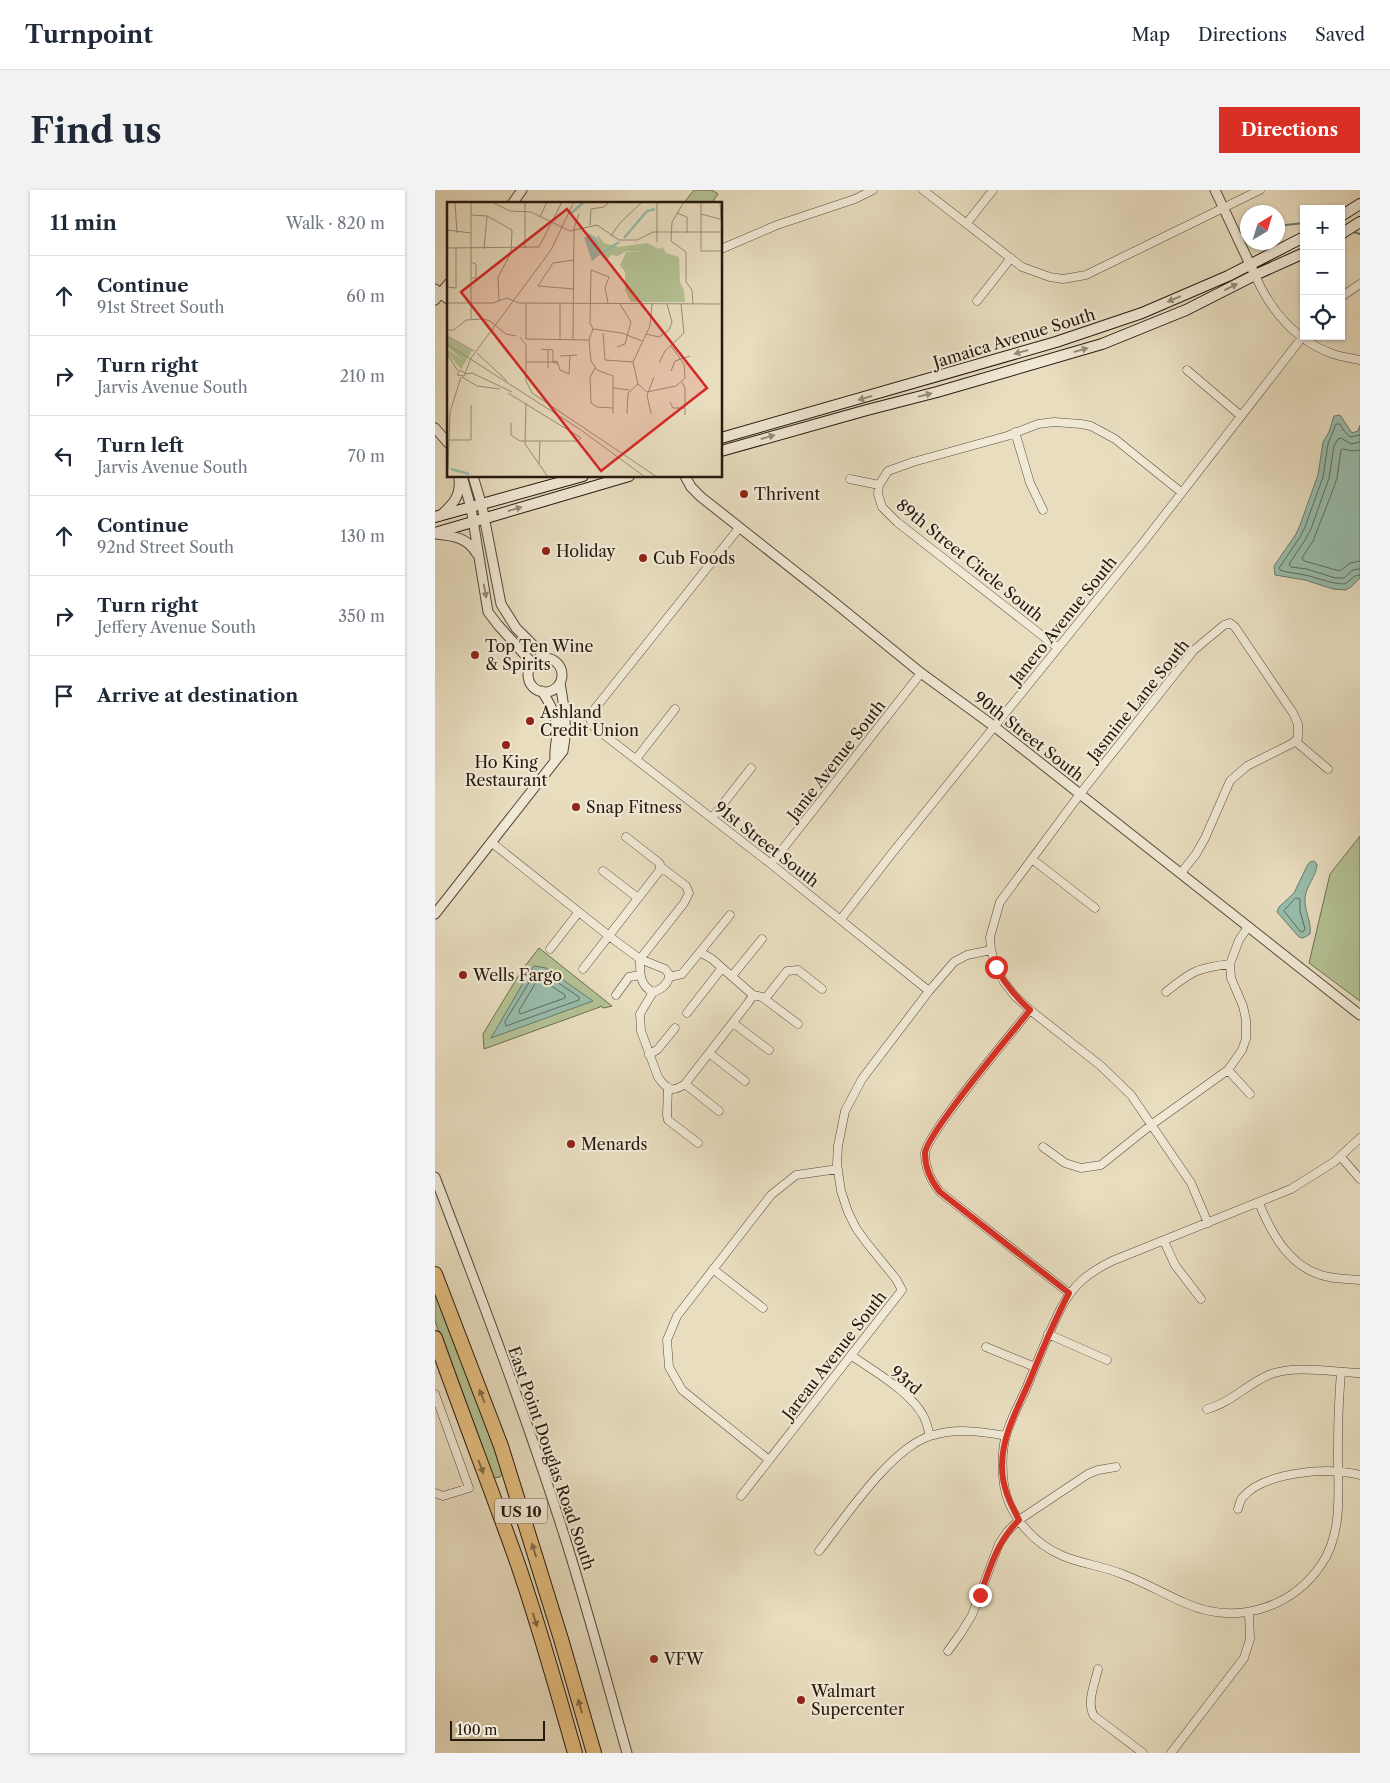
<!DOCTYPE html>
<html lang="en">
<head>
<meta charset="utf-8">
<style>
	:root { --surface:#fff; --page:#f2f2f3; --text:#1f2937; --muted:#747a83; --line:#e0e1e3; --accent:#d93025 }
	body { margin:0; font-family:"Libre Caslon Text",serif; background:var(--page); color:var(--text) }
	.controls { position:absolute; right:15px; top:15px; display:grid; overflow:hidden; border-radius:0px; box-shadow:0 1px 4px #0004 }
	.controls button { width:45px; height:45px; display:grid; place-items:center; padding:0; border:0; border-bottom:1px solid var(--line); background:var(--surface); color:var(--text); font:25px sans-serif }
	.compass { position:absolute; left:805px; top:15px; width:45px; height:45px; border-radius:50%; background:var(--surface); box-shadow:0 1px 4px #0004; rotate:38deg }
	.scale { position:absolute; left:15px; bottom:12px; width:95px; box-sizing:border-box; padding-left:5px; border:2px solid #261910; border-top:0; font-size:14px; line-height:18px; white-space:nowrap; color:#261910; -webkit-text-stroke:4px #f0e9d5; paint-order:stroke }
	.stop { position:absolute; width:15px; height:15px; margin:-11px; border:4px solid #d93025; border-radius:50%; background:#fff }
	.stop.end { background:#d93025; border-color:#fff; box-shadow:0 1px 5px #0008 }
	.list { margin:0; padding:0; list-style:none }
	h2 { display:flex; justify-content:space-between; align-items:center; height:65px; margin:0; padding:0 20px; font-size:21px }
	h2 small { font-size:16px; font-weight:400; color:var(--muted) }
	.list li { display:grid; grid-template-columns:32px 1fr auto; gap:15px; align-items:center; box-sizing:border-box; height:80px; padding:0 20px; border-top:1px solid var(--line) }
	.list b { display:block; font-size:19px; white-space:nowrap }
	.list p { margin:0; font-size:16px; white-space:nowrap; color:var(--muted) }
	.list em { font-size:16px; font-style:normal; color:var(--muted) }
	.icon { flex:none; width:28px; height:28px; fill:none; stroke:currentColor; stroke-width:2; stroke-linecap:round; stroke-linejoin:round }
	.map { position:relative; flex:none; width:925px; height:1563px; overflow:hidden; border-radius:0px }
	header { display:flex; align-items:center; gap:30px; box-sizing:border-box; height:70px; padding:0 25px; background:var(--surface); border-bottom:1px solid var(--line) }
	header strong { font-size:24px }
	nav { display:flex; gap:28px; margin-inline-start:auto; font-size:18px }
	.intro { display:flex; align-items:center; justify-content:space-between; box-sizing:border-box; height:120px; padding:0 30px }
	h1 { margin:0; font-size:35px }
	.button { padding:12px 22px; border-radius:0px; background:var(--accent); color:#fff; font-size:18px; font-weight:700 }
	main { display:flex; gap:30px; padding:0 30px }
	aside { flex:1; background:var(--surface); border-radius:0px; box-shadow:0 1px 4px #0004 }
	.map>svg:first-child { display:block }
	.green { fill:#b4c294; stroke:#6d6e52 }
	.water { fill:#98bdac; stroke:#6a7b6e }
	.lines { fill:none; stroke-linecap:round; stroke-linejoin:round }
	.shore { stroke:#5f6b5e; stroke-width:1 }
	.stream { stroke:#6a7b6e; stroke-width:2 }
	.minor-casing { stroke:#564a3c; stroke-width:9 }
	.tertiary-casing { stroke:#564a3c; stroke-width:11 }
	.secondary-casing { stroke:#261910; stroke-width:12 }
	.motorway-casing { stroke:#261910; stroke-width:16 }
	.minor { stroke:#f0e9d5; stroke-width:8 }
	.tertiary { stroke:#f0e9d5; stroke-width:9 }
	.secondary { stroke:#f0e9d5; stroke-width:10 }
	.motorway { stroke:#e4be80; stroke-width:14 }
	.oneway { fill:#958b7c }
	.oneway2 { fill:#856c48 }
	.route { stroke:#d93025; stroke-width:6 }
	.poi-dot { fill:#8f2418; stroke:#f0e9d5; stroke-width:2 }
	.labels { text-anchor:middle; dominant-baseline:central; stroke-width:4.5; stroke-linejoin:round; paint-order:stroke }
	.shield { fill:#f0e9d5; stroke:#63574b; stroke-width:1 }
	.shield-label { font-size:15px; font-weight:bold; fill:#261910 }
	.street-label { font-size:16px; fill:#261910; stroke:#f0e9d5 }
	.poi-label { font-size:16px; fill:#261910; stroke:#f0e9d5; text-anchor:start }
	.inset-river { fill:none; stroke:#98bdac; stroke-width:2.5 }
	.inset-road { fill:none; stroke:#9a8f79; stroke-width:1 }
	.view { fill:#d62828; fill-opacity:0.15; stroke:#d62828; stroke-width:2.5 }
	.inset-edge { fill:none; stroke:#261910; stroke-width:2.5 }
</style>
</head>
<body>
<header>
<strong>Turnpoint</strong>
<nav><a>Map</a><a>Directions</a><a>Saved</a></nav>
</header>
<div class="intro"><h1>Find us</h1><a class="button">Directions</a></div>
<main>
<aside>
<h2>11 min<small>Walk · 820 m</small></h2>
<ul class="list">
<li><svg class="icon" aria-label="ahead" viewBox="0 0 24 24"><path d="M12 20V5M6 11l6-6 6 6"/></svg><div><b>Continue</b><p>91st Street South</p></div><em>60 m</em></li>
<li><svg class="icon" aria-label="right" viewBox="0 0 24 24"><path d="M7 20v-9h11M14 6l5 5-5 5"/></svg><div><b>Turn right</b><p>Jarvis Avenue South</p></div><em>210 m</em></li>
<li><svg class="icon" aria-label="left" viewBox="0 0 24 24"><path d="M17 20v-9H6M10 6l-5 5 5 5"/></svg><div><b>Turn left</b><p>Jarvis Avenue South</p></div><em>70 m</em></li>
<li><svg class="icon" aria-label="ahead" viewBox="0 0 24 24"><path d="M12 20V5M6 11l6-6 6 6"/></svg><div><b>Continue</b><p>92nd Street South</p></div><em>130 m</em></li>
<li><svg class="icon" aria-label="right" viewBox="0 0 24 24"><path d="M7 20v-9h11M14 6l5 5-5 5"/></svg><div><b>Turn right</b><p>Jeffery Avenue South</p></div><em>350 m</em></li>
<li><svg class="icon" aria-label="arrive" viewBox="0 0 24 24"><path d="M6 21V4h12l-3 4 3 4H6"/></svg><div><b>Arrive at destination</b></div></li>
</ul>
</aside>
<div class="map">
<svg width="925" height="1563" viewBox="0 0 925 1563">
	<rect width="100%" height="100%" fill="#e8ddbf"/>
	<filter id="stains"><feTurbulence type="fractalNoise" baseFrequency=".004" numOctaves="4"/><feColorMatrix values="0 0 0 0 .2 0 0 0 0 .09 0 0 0 0 .02 0 0 0 .5 -.17"/></filter>
	<radialGradient id="worn" r=".72"><stop offset=".6" stop-color="#630" stop-opacity="0"/><stop offset="1" stop-color="#630" stop-opacity=".3"/></radialGradient>
	<path class="green" d="M259 0H277L283 4 276 14H248Z
		M925 646V811L874 773 895 684Z
		M104 758 177 816 169 818 165 816V817L49 859 48 844 87 780Z
		M0 1097 68 1282 65 1287 57 1288 0 1131Z"/>
	<path class="water" d="M905 225 917 243 923 241 925 235V388L916 397 911 400 898 399 870 390 840 385 839 376 861 344 865 335 883 285 888 252 894 242 899 226Z
		M879 671 882 674C882 686 871 695 870 708 869 720 877 733 875 744L868 748 864 747 842 722 844 717 859 703 872 676 875 672Z
		M99 776 111 778 158 811 56 848 94 783Z"/>
	<g class="lines">
		<path class="shore" d="M925 245 915 247 909 241 905 234H901L893 254 888 287 870 337 865 347 844 378 845 380C853 383 861 383 870 385 884 388 896 394 910 394L920 386 925 385
			M925 252 916 254 906 248 903 249 899 256 894 288 876 339 870 350 854 374 856 377 872 379 900 388H909L918 380 925 379
			M925 260 917 261 908 259 906 260 902 288 896 305 878 351 867 368 869 371 905 381 915 373 925 371
			M861 708 865 709V721L870 739 868 742 865 741 849 721Z
			M101 782 109 783 144 807V810L71 836 70 832Z
			M104 788 130 805V808L85 824 84 821Z"/>
		<path class="stream" d="M842 36 869 33
			M803 42 812 41
			M919 42 925 44"/>
		<g class="minor-casing">
			<path id="minor" d="M488 0 587 77 615 87 628 89 651 85 825 0
				M532 33 558 0
				M286 59 342 35 420 9 438 0
				M820 85C835 120 861 151 898 164 907 167 916 168 925 170
				M906 107 925 94
				M542 111 576 68
				M752 180 806 226
				M580 242 595 293 608 320
				M415 289 444 295
				M304 338 158 521 155 529 159 537 336 674 494 801
				M623 458 462 332 447 317 443 304 444 295 453 281 478 272 572 246 603 234 619 232 646 234 656 236 680 249 746 302
				M860 551 893 579
				M201 569 240 519
				M277 628 316 578
				M56 652 174 746 205 769 230 779 234 784C235 793 226 800 218 802 204 795 205 782 205 769L249 713 254 703 251 696 226 677
				M597 669 660 718
				M336 674 486 483
				M168 681 203 708
				M746 683 761 664 770 648 795 591 812 576 858 553 863 548V534L858 523 800 437 795 433 789 435 759 460 645 604 565 712 555 747 556 760 561 777 569 792 579 805 595 820 666 876 696 905 756 993 773 1033
				M406 729 458 662 707 354 869 145
				M115 759 143 723
				M265 762 277 769 318 805 327 807 363 834
				M148 779 225 680V674L223 672 191 647
				M297 786 327 749
				M234 787 247 784 295 725
				M218 802 205 824 206 841 223 887C232 900 237 903 250 894L313 813 318 805
				M731 802C757 781 762 778 795 774
				M181 805 194 787 205 785
				M330 809 352 781 363 780 387 799
				M595 820C578 842 492 943 490 963 490 979 496 991 505 1002L634 1103
				M252 823 287 778
				M298 833 334 860
				M274 863 310 891
				M214 865 223 859 240 838
				M793 880 815 904
				M250 894 284 921
				M233 897 232 925 233 930 263 953
				M608 957 630 973 646 978 666 975 716 935 793 880 807 860 811 849V830L808 816 796 788 795 774 804 750 813 737
				M906 967 925 989
				M824 1013C837 1045 856 1080 894 1087 904 1089 915 1089 925 1090
				M729 1051 740 1075 766 1109
				M278 1079 328 1118
				M613 1144 672 1170
				M551 1157 600 1177
				M417 1166C440 1182 476 1202 489 1227 492 1233 493 1240 495 1246
				M906 1182C904 1207 903 1231 903 1255 902 1294 910 1341 886 1375 855 1420 799 1435 750 1413 729 1404 709 1392 687 1384 668 1376 647 1374 628 1366 599 1354 574 1326 569 1295 567 1280 567 1260 571 1245 576 1229 584 1214 591 1199 602 1172 613 1144 626 1118 639 1094 653 1083 677 1071L856 999 899 972 925 948
				M0 1204 34 1298 8 1306 0 1303
				M772 1219C796 1213 813 1193 836 1184 861 1175 898 1182 925 1183
				M334 1270 247 1200 234 1177 232 1150 242 1126 336 1005 361 985 403 979
				M306 1306 467 1100 461 1089 431 1052 421 1038 413 1022 406 1001 402 974 403 956 410 921 427 889 494 801 519 772 532 765 556 760
				M803 1319C804 1316 805 1311 807 1308 828 1282 895 1276 925 1285
				M384 1361C410 1328 455 1259 495 1246 520 1238 545 1241 571 1246
				M513 1461 526 1443 537 1425 564 1354 572 1342 584 1330 653 1284 663 1280 681 1277
				M663 1479C660 1493 651 1513 659 1526L708 1563
				M736 1563 809 1468 815 1449 814 1423"/>
		</g>
		<g class="tertiary-casing">
			<path id="tertiary" d="M780 0 820 85
				M77 14 87 0
				M0 99 14 110
				M0 110 14 93
				M0 238 14 254
				M27 286 36 318 53 422 63 435 98 474
				M38 286 47 316 66 414 81 438 111 468
				M250 286 256 297 266 307 394 408 486 483 560 537 925 825
				M5 326C17 315 26 307 24 289
				M0 344C19 346 32 347 42 364
				M93 485a17 17 0 1 1 34 0a17 17 0 1 1-34 0Z
				M107 501C115 514 122 526 122 541 122 551 119 559 120 569
				M0 724 128 561C133 538 129 516 125 493
				M0 987C46 1107 92 1228 131 1351 153 1421 172 1492 192 1563"/>
		</g>
		<g class="secondary-casing">
			<path id="secondary" d="M906 26 925 14
				M906 44 925 32
				M286 248 621 152 707 123 793 86 869 47
				M286 261 432 220 502 202 667 154 751 120 820 85 869 63
				M0 327 148 286
				M0 343 194 286"/>
		</g>
		<g class="motorway-casing">
			<path id="motorway" d="M0 1084 66 1256 126 1449 159 1563
				M0 1148C26 1221 54 1294 80 1366 103 1431 121 1497 140 1563"/>
		</g>
		<use href="#minor" class="minor"/>
		<use href="#tertiary" class="tertiary"/>
		<use href="#secondary" class="secondary"/>
		<use href="#motorway" class="motorway"/>
	</g>
	<defs><path id="oneway-solid" d="M-6-.8H1V-3.2L6.5 0L1 3.2V.8H-6Z" transform="scale(1.25)"/></defs>
	<g class="oneway">
		<use href="#oneway-solid" transform="translate(796 97) rotate(-27)"/>
		<use href="#oneway-solid" transform="translate(739 109) rotate(157)"/>
		<use href="#oneway-solid" transform="translate(646 160) rotate(-16)"/>
		<use href="#oneway-solid" transform="translate(586 162) rotate(164)"/>
		<use href="#oneway-solid" transform="translate(490 205) rotate(-14)"/>
		<use href="#oneway-solid" transform="translate(430 208) rotate(164)"/>
		<use href="#oneway-solid" transform="translate(333 247) rotate(-16)"/>
		<use href="#oneway-solid" transform="translate(80 319) rotate(-16)"/>
		<use href="#oneway-solid" transform="translate(50 401) rotate(80)"/>
	</g>
	<g class="oneway2">
		<use href="#oneway-solid" transform="translate(47 1206) rotate(-111)"/>
		<use href="#oneway-solid" transform="translate(46 1277) rotate(69)"/>
		<use href="#oneway-solid" transform="translate(99 1360) rotate(-107)"/>
		<use href="#oneway-solid" transform="translate(100 1430) rotate(72)"/>
		<use href="#oneway-solid" transform="translate(145 1516) rotate(-106)"/>
	</g>
	<g class="lines">
		<path class="route" d="M545 1405C556 1376 561 1353 584 1330 575 1313 567 1297 567 1276 567 1245 583 1218 595 1190 607 1160 619 1131 634 1103L505 1002C496 991 490 979 490 963 492 943 578 842 595 820 581 807 570 795 561 777"/>
	</g>
	<g class="poi-dot">
		<circle cx="309" cy="304" r="5"/>
		<circle cx="111" cy="361" r="5"/>
		<circle cx="208" cy="368" r="5"/>
		<circle cx="40" cy="465" r="5"/>
		<circle cx="95" cy="531" r="5"/>
		<circle cx="71" cy="555" r="5"/>
		<circle cx="141" cy="617" r="5"/>
		<circle cx="28" cy="785" r="5"/>
		<circle cx="136" cy="954" r="5"/>
		<circle cx="219" cy="1469" r="5"/>
		<circle cx="366" cy="1510" r="5"/>
	</g>
	<g class="labels">
		<rect class="shield" x="60" y="1308.5" width="52" height="25" rx="4"/>
		<g class="shield-label">
			<text x="86" y="1321">US 10</text>
		</g>
		<g class="street-label">
			<text transform="translate(579 148) rotate(-17)">Jamaica Avenue South</text>
			<text transform="translate(535 370) rotate(39)">89th Street Circle South</text>
			<text transform="translate(628 430) rotate(-51)">Janero Avenue South</text>
			<text transform="translate(703 510) rotate(-51)">Jasmine Lane South</text>
			<text transform="translate(594 546) rotate(38)">90th Street South</text>
			<text transform="translate(401 570) rotate(-52)">Janie Avenue South</text>
			<text transform="translate(332 654) rotate(38)">91st Street South</text>
			<text transform="translate(399 1165) rotate(-52)">Jareau Avenue South</text>
			<text transform="translate(471 1190) rotate(40)">93rd</text>
			<text transform="translate(117 1268) rotate(71)">East Point Douglas Road South</text>
		</g>
		<g class="poi-label">
			<text x="319" y="304">Thrivent</text>
			<text x="121" y="361">Holiday</text>
			<text x="218" y="368">Cub Foods</text>
			<text x="50" y="456">Top Ten Wine<tspan x="50" dy="18">&amp; Spirits</tspan></text>
			<text x="105" y="522">Ashland<tspan x="105" dy="18">Credit Union</tspan></text>
			<text x="71" y="572" text-anchor="middle">Ho King<tspan x="71" dy="18">Restaurant</tspan></text>
			<text x="151" y="617">Snap Fitness</text>
			<text x="38" y="785">Wells Fargo</text>
			<text x="146" y="954">Menards</text>
			<text x="229" y="1469">VFW</text>
			<text x="376" y="1501">Walmart<tspan x="376" dy="18">Supercenter</tspan></text>
		</g>
	</g>
	<g transform="translate(12 12)">
		<rect width="275" height="275" fill="#e8ddbf"/>
		<path d="M150 32 157 41 172 45 200 41 212 47 216 45 219 51 232 55 233 80 237 88 238 100H184L178 88V70L173 63 179 50H196L179 49 171 54 164 53 160 58 154 54ZM0 135 25 149 14 167 0 151V147L18 160 0 145Z" fill="#b4c294"/>
		<path d="M141 31 150 36 155 51 145 59 137 35H141Z" fill="#98bdac"/>
		<path class="inset-river" d="M123 12 137 0M177 36 200 9 208 7M155 51 172 40M4 267 22 272"/>
		<path class="inset-road" d="M8 0 10 31M45 0 63 9 84 10 123 29 150 23 172 38H190L206 30H275M237 0 225 20 224 39 239 50V80L245 88 246 102M254 0V49H275M273 0 275 31M230 11 240 15V31M254 12 273 17M24 13 40 14 65 28 64 51 51 75 52 99M93 15 100 0M143 23 144 7 157 5 162 0M0 28 24 31M164 34 173 21 195 0M210 40V0M0 46 92 45 115 0M78 46V0M37 47 40 14M24 76H29V62L24 60M91 84 106 61 127 58M91 84 127 87M0 85 9 86V46M0 101H46L60 96 72 101 275 102M79 101V137L142 138M24 117V0M146 127 143 121 144 68 162 75 158 86 161 101M146 127 142 138 144 159 150 168 166 174V212M146 127 175 131 195 139M0 128H7L19 118 36 117 43 119 59 132 69 134M156 131 158 158 186 160M199 132 212 135 222 128 225 120 220 102M0 134 27 149M73 135 79 143V179L85 191 210 275M113 137V102M126 137 127 26 132 12M0 142 134 228 198 275M170 145 178 142 184 120 173 102M94 147 101 148V166M30 151 60 179M0 152 11 169M113 154 130 153M79 160H106L110 159 111 162 106 160V148L101 147M212 161 218 149 237 131 234 102M111 162 113 168 122 172 123 154M148 166 143 175 144 201 150 205 166 206M224 169 228 159 243 154M18 171 13 168 10 173 17 174 24 156 104 48 127 0M18 172 25 171 65 190M15 175 30 184 53 187M235 180 238 186V213M166 186 182 188M200 190 191 182 186 160 203 124 205 102M200 190 229 184 238 176 237 162 224 144M61 191 134 236 131 239H73L64 233V221M223 200 226 206H238M79 201 78 242 101 275M180 212 181 191 191 182M204 212 200 193 207 175M0 238H24V203M92 262 93 239M1 268 3 210 14 175"/>
		<path class="view" d="M120 7 260 186 154 269 14 90Z"/>
		<rect width="275" height="275" class="inset-edge"/>
	</g>
	<rect width="100%" height="100%" filter="url(#stains)"/>
	<rect width="100%" height="100%" fill="url(#worn)"/>
</svg>
<div class="controls">
<button>+</button>
<button>−</button>
<button><svg class="icon" aria-label="locate" viewBox="0 0 24 24"><circle cx="12" cy="12" r="6"/><path d="M12 2v4M12 18v4M2 12h4M18 12h4"/></svg></button>
</div>
<svg class="compass" viewBox="-18 -18 36 36"><path d="M0-13l5 13h-10z" fill="#e53935"/><path d="M0 13l5-13h-10z" fill="#747a83"/></svg>
<div class="scale">100 m</div>
<div class="stop" style="left:561px;top:777px"></div>
<div class="stop end" style="left:545px;top:1405px"></div>
</div>
</main>
</body>
</html>
